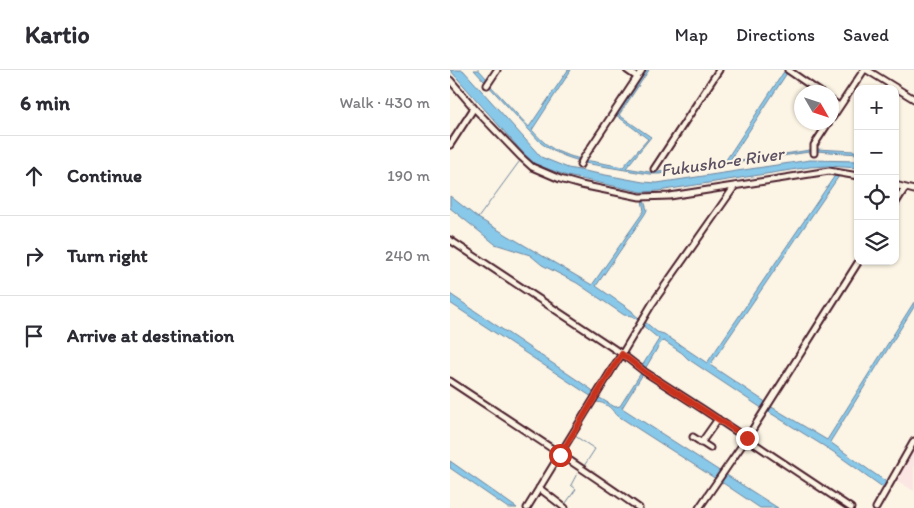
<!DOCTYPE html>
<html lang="en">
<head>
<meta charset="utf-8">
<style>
	:root { --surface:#fff; --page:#f7f7f7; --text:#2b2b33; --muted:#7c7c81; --line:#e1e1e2 }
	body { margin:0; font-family:Itim,sans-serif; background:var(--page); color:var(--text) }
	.controls { position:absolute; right:15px; top:15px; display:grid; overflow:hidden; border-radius:10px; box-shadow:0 1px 4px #0004 }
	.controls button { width:45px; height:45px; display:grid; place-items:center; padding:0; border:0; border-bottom:1px solid var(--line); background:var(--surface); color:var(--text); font:25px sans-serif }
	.compass { position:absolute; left:344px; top:15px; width:45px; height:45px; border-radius:50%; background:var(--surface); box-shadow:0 1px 4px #0004; rotate:129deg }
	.stop { position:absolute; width:15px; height:15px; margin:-11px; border:4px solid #c8321e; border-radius:50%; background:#fff }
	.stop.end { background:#c8321e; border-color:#fff; box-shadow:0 1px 5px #0008 }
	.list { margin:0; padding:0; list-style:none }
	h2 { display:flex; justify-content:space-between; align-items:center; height:65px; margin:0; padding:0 20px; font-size:21px }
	h2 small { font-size:16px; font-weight:400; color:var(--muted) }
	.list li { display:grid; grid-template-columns:32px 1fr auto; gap:15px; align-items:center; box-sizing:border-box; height:80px; padding:0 20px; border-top:1px solid var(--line) }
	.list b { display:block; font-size:19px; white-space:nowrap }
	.list em { font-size:16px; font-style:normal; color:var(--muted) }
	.icon { flex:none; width:28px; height:28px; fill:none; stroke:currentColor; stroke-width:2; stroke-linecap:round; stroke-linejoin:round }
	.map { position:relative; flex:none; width:464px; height:438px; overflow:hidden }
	header { display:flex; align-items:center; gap:30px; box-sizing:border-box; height:70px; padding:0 25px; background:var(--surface); border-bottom:1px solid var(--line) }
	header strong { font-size:24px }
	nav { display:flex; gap:28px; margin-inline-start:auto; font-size:18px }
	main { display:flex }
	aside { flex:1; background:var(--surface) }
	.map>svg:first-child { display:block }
	.built { fill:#fbe6e3 }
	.water { fill:#88c8e9; stroke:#6f849d }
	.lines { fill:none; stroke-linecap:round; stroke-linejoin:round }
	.stream { stroke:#6f849d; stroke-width:1 }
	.minor-casing { stroke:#4a1f2b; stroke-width:9 }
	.minor { stroke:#fcf5e5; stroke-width:5 }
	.route { stroke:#c8321e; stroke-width:6 }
	.labels { text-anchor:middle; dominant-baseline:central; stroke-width:4; stroke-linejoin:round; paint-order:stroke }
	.water-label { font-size:18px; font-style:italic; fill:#5d5264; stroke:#fcf5e5 }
</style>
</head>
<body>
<header>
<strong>Kartio</strong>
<nav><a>Map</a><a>Directions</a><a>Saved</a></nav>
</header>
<main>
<aside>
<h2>6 min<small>Walk · 430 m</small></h2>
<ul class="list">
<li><svg class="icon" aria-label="ahead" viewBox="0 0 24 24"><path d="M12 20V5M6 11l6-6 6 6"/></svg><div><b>Continue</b></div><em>190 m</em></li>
<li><svg class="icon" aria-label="right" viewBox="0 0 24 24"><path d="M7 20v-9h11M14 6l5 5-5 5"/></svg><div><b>Turn right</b></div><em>240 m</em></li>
<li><svg class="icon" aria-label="arrive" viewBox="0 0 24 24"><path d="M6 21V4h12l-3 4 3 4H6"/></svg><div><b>Arrive at destination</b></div></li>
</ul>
</aside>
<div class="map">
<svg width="464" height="438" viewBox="0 0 464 438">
	<rect width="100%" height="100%" fill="#fcf5e5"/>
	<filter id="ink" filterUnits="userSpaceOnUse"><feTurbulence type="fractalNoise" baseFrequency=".02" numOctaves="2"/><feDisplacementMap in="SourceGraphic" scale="10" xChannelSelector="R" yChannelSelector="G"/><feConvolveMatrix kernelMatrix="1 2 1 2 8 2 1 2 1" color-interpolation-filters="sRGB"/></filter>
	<g filter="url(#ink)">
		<path class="built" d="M464 375V421L444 409Z"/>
		<path class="water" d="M0 0H13L91 87 118 98 193 112 207 113 360 90 408 91V98L378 96 360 97 208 121 192 122 117 106 85 94 74 84Z
			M24 0H29L37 9 38 13 79 57 118 0H121L82 60C98 78 107 83 131 89L130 91C115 87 103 82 91 73Z
			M196 0H199L169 45 201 67 176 98 200 102H209L274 93 335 0H339L278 93 366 79 404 81 408 82V84L366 81 209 104H199L134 93 135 90 173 97 198 69 166 45Z
			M386 104 389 106 260 295 317 333 313 339 238 289 232 283 214 271 211 272 195 299 192 296 209 269 192 255 194 251 207 262 214 264 257 293Z
			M0 126 28 148 142 215 194 141 192 130H194L197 140 195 144 146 216 182 241 184 244 190 249 189 251 182 246 174 245 127 213 92 195 80 185 45 174 0 138Z
			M0 224 142 320 144 324 142 327 0 233Z
			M464 232V237L380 372 419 400 438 413 434 418 382 381 317 341 320 336 377 370Z
			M191 303 193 304 172 338 271 402 266 409 165 344C161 337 155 333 147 332L144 335V332L148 327 165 337 170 336Z
			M0 391 67 438H58L0 398Z
			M275 404 328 438H310L270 411Z"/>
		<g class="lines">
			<path class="stream" d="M28 148 69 92
				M134 396 145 379 125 366 144 335
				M115 436 116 433 126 419 121 415 129 400"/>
			<g class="minor-casing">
				<path id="minor" d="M177 0 187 7
					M338 0 370 22
					M417 0 464 29
					M0 10 24 38 71 87 82 97 110 109 131 115 190 127 220 126 379 101 408 106
					M37 15 47 0
					M382 31 389 36
					M382 48 414 0
					M0 75 24 38
					M364 83V75L379 52
					M130 95 133 89 192 0
					M204 99 269 0
					M445 115 464 120
					M445 134 455 118
					M0 170 172 284 195 302 251 338 401 438
					M0 311C63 353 127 394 189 438
					M243 367 260 378
					M251 373 268 349
					M89 418 115 438
					M77 438 164 296 172 284 202 234 285 116
					M249 438 297 368 409 191
					M426 438 464 371"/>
			</g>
			<use href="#minor" class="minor"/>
		</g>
	</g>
	<g class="lines" filter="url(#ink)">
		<path class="route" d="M110 385 164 296 172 284 195 302 297 368"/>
	</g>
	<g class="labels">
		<g class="water-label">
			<text transform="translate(272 92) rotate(-8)">Fukusho-e River</text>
		</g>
	</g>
</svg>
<div class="controls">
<button>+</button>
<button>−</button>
<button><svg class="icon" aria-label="locate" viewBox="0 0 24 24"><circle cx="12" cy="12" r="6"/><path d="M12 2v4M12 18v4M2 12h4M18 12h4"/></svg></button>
<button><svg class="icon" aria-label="layers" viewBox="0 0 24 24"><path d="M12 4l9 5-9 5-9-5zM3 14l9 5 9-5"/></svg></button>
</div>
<svg class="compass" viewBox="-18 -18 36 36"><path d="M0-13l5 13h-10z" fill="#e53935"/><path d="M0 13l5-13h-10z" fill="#7c7c81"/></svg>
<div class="stop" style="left:110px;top:385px"></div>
<div class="stop end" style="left:297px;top:368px"></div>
</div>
</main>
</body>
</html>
